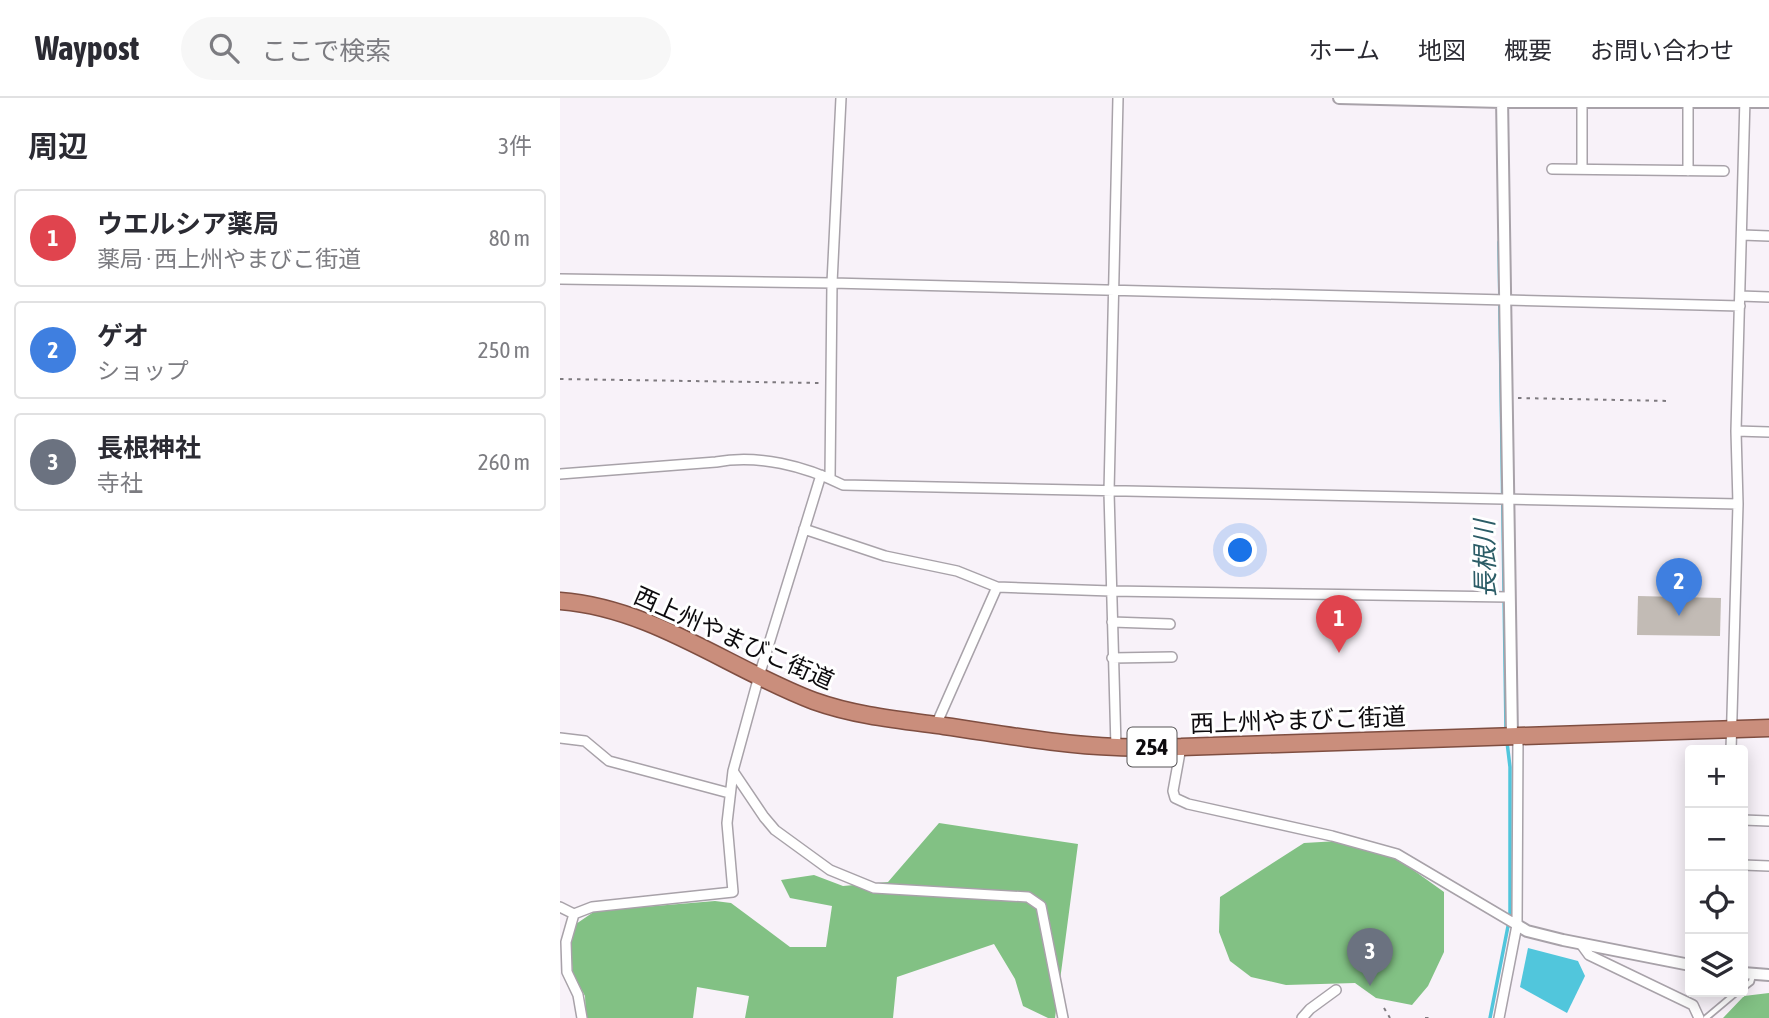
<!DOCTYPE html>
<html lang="ja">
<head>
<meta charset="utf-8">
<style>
	:root { --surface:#fff; --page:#f7f7f7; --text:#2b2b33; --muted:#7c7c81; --line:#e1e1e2; --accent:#0b8043 }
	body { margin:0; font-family:"Asap Condensed","Noto Sans JP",sans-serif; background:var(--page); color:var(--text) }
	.controls { position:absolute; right:21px; bottom:21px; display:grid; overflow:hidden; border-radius:7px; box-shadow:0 4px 18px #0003 }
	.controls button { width:63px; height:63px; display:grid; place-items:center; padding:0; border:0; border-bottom:2px solid var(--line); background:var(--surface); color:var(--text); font:35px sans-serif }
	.you { position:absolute; left:681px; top:453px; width:24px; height:24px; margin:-18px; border:5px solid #fff; border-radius:50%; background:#1a73e8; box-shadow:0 0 0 10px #1a73e833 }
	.badge { display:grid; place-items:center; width:46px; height:46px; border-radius:50%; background:var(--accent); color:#fff; font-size:23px; font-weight:700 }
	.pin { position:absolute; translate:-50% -58px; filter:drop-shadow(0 2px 4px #0008) }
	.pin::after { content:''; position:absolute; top:37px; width:24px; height:21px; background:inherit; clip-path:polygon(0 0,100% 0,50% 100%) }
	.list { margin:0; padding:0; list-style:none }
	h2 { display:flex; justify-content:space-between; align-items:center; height:91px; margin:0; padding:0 28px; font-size:30px }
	h2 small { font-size:23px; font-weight:400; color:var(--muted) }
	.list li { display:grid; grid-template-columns:46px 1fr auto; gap:21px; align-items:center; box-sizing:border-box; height:98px; margin:0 14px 14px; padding:0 14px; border:2px solid var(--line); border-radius:7px }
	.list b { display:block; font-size:26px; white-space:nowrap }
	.list p { margin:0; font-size:23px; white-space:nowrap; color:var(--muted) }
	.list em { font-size:23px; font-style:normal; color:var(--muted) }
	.icon { flex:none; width:38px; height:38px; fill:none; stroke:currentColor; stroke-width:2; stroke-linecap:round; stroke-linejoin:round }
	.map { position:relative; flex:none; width:1209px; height:920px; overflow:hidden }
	header { display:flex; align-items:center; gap:42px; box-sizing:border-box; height:98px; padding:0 35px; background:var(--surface); border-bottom:2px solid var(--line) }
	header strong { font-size:33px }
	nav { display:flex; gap:38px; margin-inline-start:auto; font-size:24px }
	.search { width:490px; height:63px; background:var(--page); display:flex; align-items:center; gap:18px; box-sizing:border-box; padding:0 24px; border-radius:38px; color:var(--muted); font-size:26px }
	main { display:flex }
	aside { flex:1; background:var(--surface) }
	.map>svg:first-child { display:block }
	.forest { fill:#82c184 }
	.water { fill:#51c6dc }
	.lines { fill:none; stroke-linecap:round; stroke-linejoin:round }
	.stream { stroke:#51c6dc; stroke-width:3.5 }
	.building { fill:#c2bbb5 }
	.service-casing { stroke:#a8a2a9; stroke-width:8 }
	.minor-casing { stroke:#a8a2a9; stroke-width:12 }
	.tertiary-casing { stroke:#a8a2a9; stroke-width:14 }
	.trunk-casing { stroke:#7f4e41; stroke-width:19 }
	.path { stroke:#7e7a7f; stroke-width:2; stroke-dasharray:3.5 5; stroke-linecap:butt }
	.service { stroke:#fff; stroke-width:4.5 }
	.minor { stroke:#fff; stroke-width:9 }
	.tertiary { stroke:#fff; stroke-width:10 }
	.trunk { stroke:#ca8e7c; stroke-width:16 }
	.labels { text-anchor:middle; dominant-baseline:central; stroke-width:6; stroke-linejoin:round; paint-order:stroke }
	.shield { fill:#fff; stroke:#565456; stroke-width:2 }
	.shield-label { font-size:23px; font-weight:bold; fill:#0d0b0e }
	.street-label { font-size:24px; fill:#0d0b0e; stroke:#fff }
	.water-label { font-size:26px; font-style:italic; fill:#2b5c66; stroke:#fff }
</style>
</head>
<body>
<header>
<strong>Waypost</strong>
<div class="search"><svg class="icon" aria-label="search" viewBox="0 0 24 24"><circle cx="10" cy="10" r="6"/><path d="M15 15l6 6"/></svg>ここで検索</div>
<nav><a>ホーム</a><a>地図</a><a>概要</a><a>お問い合わせ</a></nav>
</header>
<main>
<aside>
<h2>周辺<small>3件</small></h2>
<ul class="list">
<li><span class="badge" style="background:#e0444e">1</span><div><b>ウエルシア薬局</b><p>薬局 · 西上州やまびこ街道</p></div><em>80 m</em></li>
<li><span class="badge" style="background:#3f7fe0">2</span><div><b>ゲオ</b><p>ショップ</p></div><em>250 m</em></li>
<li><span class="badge" style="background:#6b7280">3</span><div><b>長根神社</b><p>寺社</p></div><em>260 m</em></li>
</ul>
</aside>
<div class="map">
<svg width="1209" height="920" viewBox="0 0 1209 920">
	<rect width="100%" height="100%" fill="#f8f2f9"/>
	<path class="forest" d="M379 725 518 746 495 920H488L463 908 455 881 434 846 337 879 333 920H185L189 898 137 889 133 920H26L25 898 13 876 10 845 16 826 35 813 155 803 171 805 230 849H266L272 808 230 800 221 782 254 777 283 788 328 784Z
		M778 743 828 754 884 794V854L868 888 852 907 816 900 795 885 726 887 691 879 670 863 659 834 660 799 744 745Z
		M1209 895V920H1163L1184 898Z"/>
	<path class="water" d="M968 850 1018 863 1025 878 1007 915 960 889Z"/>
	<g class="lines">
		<path class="stream" d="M939 144 946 633
			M930 920 950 818V669L947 644"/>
	</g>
	<path class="building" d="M1078 498 1161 500 1160 538 1077 537Z"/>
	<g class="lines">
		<g class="service-casing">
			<path id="service" d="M1183 890 1191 884 1193 877
				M1146 920 1177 894"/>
		</g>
		<g class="minor-casing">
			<path id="minor" d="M992 71 1164 73
				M1022 71V4
				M1128 73V4
				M1182 137 1209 138
				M0 181 272 185 1180 208
				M1180 198 1209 199
				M1176 333 1209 334
				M0 376 156 364C198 356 245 368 283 387L1178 406
				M270 380 272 185 281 0
				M244 431 325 458 397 473 437 489 551 493 949 499
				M552 524 610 526
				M552 560 612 559
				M376 627 437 489
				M0 640 25 643 49 663 169 695
				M556 649 549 394 558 0
				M621 649 613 693 615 700 628 706 772 738 837 756 957 827
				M1171 652 1178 406 1176 333 1185 0
				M173 673 204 719 215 732 270 772 314 790 468 799 481 808 503 920
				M1183 722 1209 723
				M1183 767 1209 768
				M0 809 14 816
				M1021 846 1029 857 1133 907 1139 920
				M22 920 18 897 7 874 6 844 14 816 32 809 173 794 167 725 173 673 199 578 261 377
				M742 920 750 911 776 892
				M939 920 957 827 958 638"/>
		</g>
		<g class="tertiary-casing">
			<path id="tertiary" d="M779 0 942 4H1209
				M942 0 952 638
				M957 827 967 833 1003 842 1130 867
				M1183 875 1209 877"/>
		</g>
		<g class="trunk-casing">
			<path id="trunk" d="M0 503C93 510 169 571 254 603 296 618 340 622 384 628 441 636 499 647 557 649 578 650 600 649 621 649L1209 630"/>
		</g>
		<path class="path" d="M0 281 261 285
			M958 300 1110 303
			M824 910 830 920
			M865 920H873"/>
		<use href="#service" class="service"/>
		<use href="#minor" class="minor"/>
		<use href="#tertiary" class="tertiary"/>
		<use href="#trunk" class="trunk"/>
	</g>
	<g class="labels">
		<rect class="shield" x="567.5" y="629.5" width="49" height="39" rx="5"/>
		<g class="shield-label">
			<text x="592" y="649">254</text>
		</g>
		<g class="street-label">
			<text transform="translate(174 540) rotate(24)">西上州やまびこ街道</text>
			<text transform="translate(738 622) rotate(-2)">西上州やまびこ街道</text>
		</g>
		<g class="water-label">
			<text transform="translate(925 461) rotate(-91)">長根川</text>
		</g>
	</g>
</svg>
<div class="controls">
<button>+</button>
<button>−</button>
<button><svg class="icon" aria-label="locate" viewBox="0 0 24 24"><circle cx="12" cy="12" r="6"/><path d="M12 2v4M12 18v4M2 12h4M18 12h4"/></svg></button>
<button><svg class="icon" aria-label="layers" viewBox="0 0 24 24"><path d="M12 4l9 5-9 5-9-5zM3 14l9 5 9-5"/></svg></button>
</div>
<div class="you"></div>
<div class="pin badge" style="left:779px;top:555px;background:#e0444e">1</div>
<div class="pin badge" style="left:1119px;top:518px;background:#3f7fe0">2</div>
<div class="pin badge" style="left:810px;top:888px;background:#6b7280">3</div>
</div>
</main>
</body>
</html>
